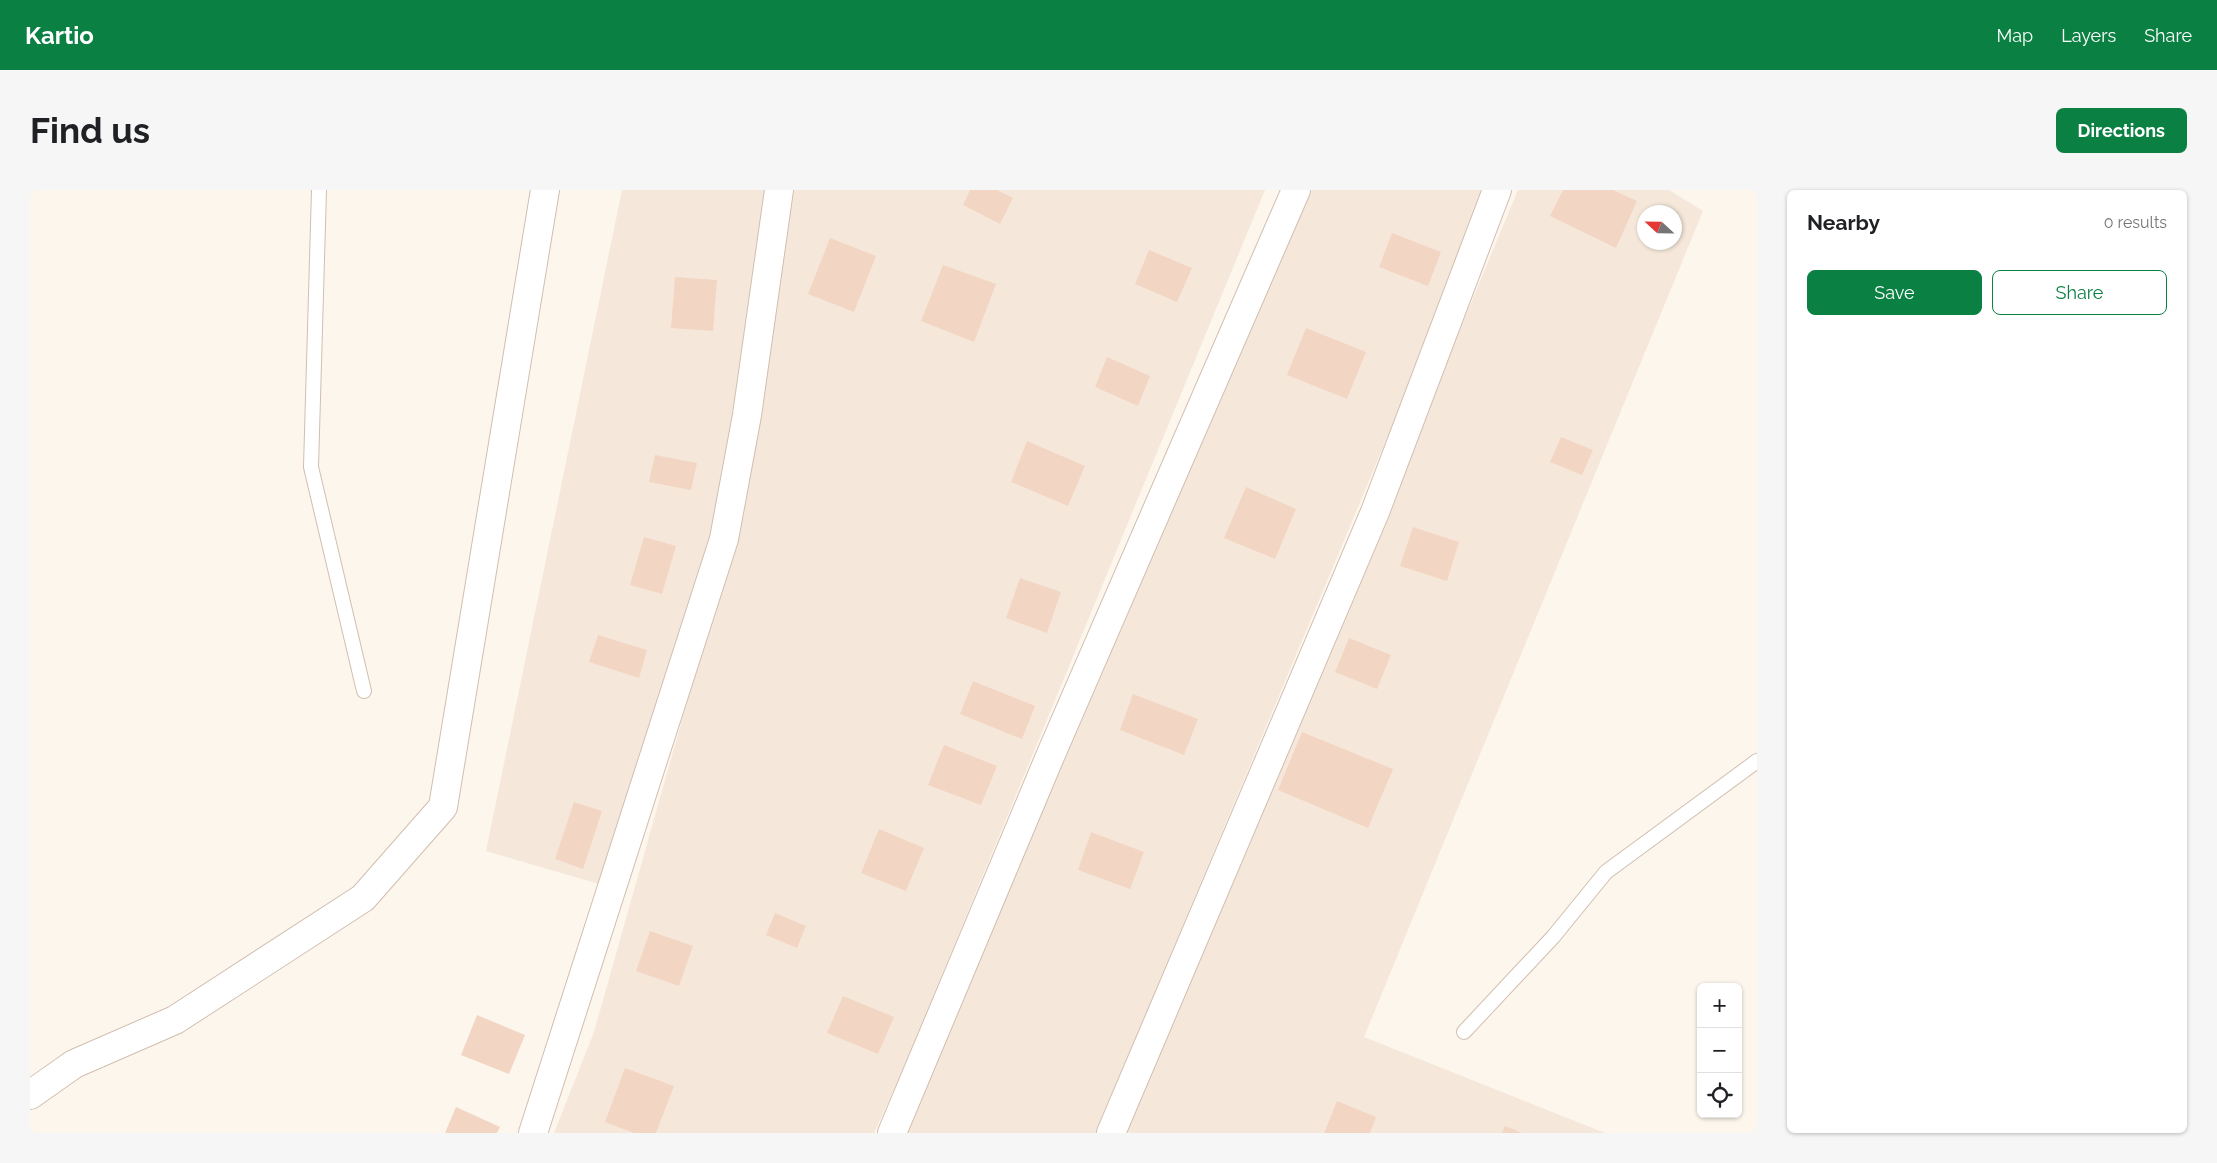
<!DOCTYPE html>
<html lang="en">
<head>
<meta charset="utf-8">
<style>
	:root { --surface:#fff; --page:#f6f6f6; --text:#202124; --muted:#757577; --line:#e0e0e0; --accent:#0b8043 }
	body { margin:0; font-family:Raleway,sans-serif; background:var(--page); color:var(--text) }
	.controls { position:absolute; right:15px; bottom:15px; display:grid; overflow:hidden; border-radius:8px; box-shadow:0 1px 4px #0004 }
	.controls button { width:45px; height:45px; display:grid; place-items:center; padding:0; border:0; border-bottom:1px solid var(--line); background:var(--surface); color:var(--text); font:25px sans-serif }
	.compass { position:absolute; left:1607px; top:15px; width:45px; height:45px; border-radius:50%; background:var(--surface); box-shadow:0 1px 4px #0004; rotate:292deg }
	.list { margin:0; padding:0; list-style:none }
	h2 { display:flex; justify-content:space-between; align-items:center; height:65px; margin:0; padding:0 20px; font-size:21px }
	h2 small { font-size:16px; font-weight:400; color:var(--muted) }
	.actions { display:flex; gap:10px; padding:15px 20px }
	.actions a { flex:1; padding:11px 0; border:1px solid var(--accent); border-radius:8px; text-align:center; font-size:18px; color:var(--accent) }
	.actions .main { background:var(--accent); color:#fff }
	.icon { flex:none; width:28px; height:28px; fill:none; stroke:currentColor; stroke-width:2; stroke-linecap:round; stroke-linejoin:round }
	.map { position:relative; flex:none; width:1727px; height:943px; overflow:hidden; border-radius:8px }
	header { display:flex; align-items:center; gap:30px; box-sizing:border-box; height:70px; padding:0 25px; background:var(--accent); color:#fff }
	header strong { font-size:24px }
	nav { display:flex; gap:28px; margin-inline-start:auto; font-size:18px }
	.intro { display:flex; align-items:center; justify-content:space-between; box-sizing:border-box; height:120px; padding:0 30px }
	h1 { margin:0; font-size:35px }
	.button { padding:12px 22px; border-radius:8px; background:var(--accent); color:#fff; font-size:18px; font-weight:700 }
	main { display:flex; gap:30px; padding:0 30px }
	aside { flex:1; background:var(--surface); border-radius:8px; box-shadow:0 1px 4px #0004 }
	.map>svg:first-child { display:block }
	.residential { fill:#f5e8da; fill-rule:evenodd }
	.building { fill:#f3d5c3 }
	.lines { fill:none; stroke-linecap:round; stroke-linejoin:round }
	.service-casing { stroke:#d1beb0; stroke-width:16 }
	.minor-casing { stroke:#d1beb0; stroke-width:30 }
	.service { stroke:#fff; stroke-width:14 }
	.minor { stroke:#fff; stroke-width:28 }
</style>
</head>
<body>
<header>
<strong>Kartio</strong>
<nav><a>Map</a><a>Layers</a><a>Share</a></nav>
</header>
<div class="intro"><h1>Find us</h1><a class="button">Directions</a></div>
<main>
<div class="map">
<svg width="1727" height="943" viewBox="0 0 1727 943">
	<rect width="100%" height="100%" fill="#fdf6ec"/>
	<path class="residential" d="M592 0H737L706 224 682 350 569 694 456 661Z
		M762 0H1235L872 882 844 943H524L564 842 661 498 703 360Z
		M1282 0H1455L1385 181 1066 943H872L1076 461Z
		M1488 0H1639L1673 21 1334 847 1575 943H1095ZM1614 22H1644V52H1614Z"/>
	<path class="building" d="M940 0H967L983 8 970 34 933 15Z
		M1533 0H1583L1607 11 1586 58 1520 26Z
		M1362 43 1411 62 1398 96 1349 77Z
		M800 48 846 66 824 122 778 104Z
		M1119 60 1162 78 1147 112 1105 94Z
		M913 75 966 94 944 152 891 131Z
		M645 87 687 90 683 141 641 138Z
		M1276 138 1336 162 1317 209 1257 185Z
		M1077 167 1120 186 1108 216 1065 197Z
		M1531 247 1563 260 1552 285 1520 272Z
		M997 251 1055 276 1038 316 981 292Z
		M625 265 667 273 661 300 619 292Z
		M1216 297 1266 319 1245 369 1194 348Z
		M1383 337 1429 352 1417 391 1370 376Z
		M614 347 646 356 632 404 600 395Z
		M990 388 1031 402 1017 443 976 428Z
		M568 445 617 460 609 488 559 472Z
		M1319 448 1361 465 1347 499 1305 482Z
		M943 491 1005 516 992 549 930 524Z
		M1103 504 1168 529 1154 565 1090 540Z
		M1272 542 1363 579 1338 638 1248 600Z
		M914 555 967 576 951 615 898 595Z
		M544 612 572 621 553 679 525 669Z
		M849 639 894 658 876 701 831 683Z
		M1061 642 1114 662 1100 699 1048 680Z
		M745 723 776 736 767 758 736 745Z
		M620 741 663 756 649 796 606 781Z
		M813 806 864 827 848 864 797 843Z
		M447 825 495 845 479 884 431 865Z
		M595 878 644 896 626 943H604L575 932Z
		M1307 911 1346 927 1340 943H1294Z
		M426 917 470 937 467 943H415Z
		M1475 936 1492 943H1472Z"/>
	<g class="lines">
		<g class="service-casing">
			<path id="service" d="M289 0 281 277 334 501
				M1434 842 1523 747 1576 682 1727 571"/>
		</g>
		<g class="minor-casing">
			<path id="minor" d="M0 905 44 874 145 830 333 708 413 617 515 0
				M503 943 694 349 717 225 749 0
				M862 943 1021 564 1266 0
				M1081 943 1345 322 1467 0"/>
		</g>
		<use href="#service" class="service"/>
		<use href="#minor" class="minor"/>
	</g>
</svg>
<div class="controls">
<button>+</button>
<button>−</button>
<button><svg class="icon" aria-label="locate" viewBox="0 0 24 24"><circle cx="12" cy="12" r="6"/><path d="M12 2v4M12 18v4M2 12h4M18 12h4"/></svg></button>
</div>
<svg class="compass" viewBox="-18 -18 36 36"><path d="M0-13l5 13h-10z" fill="#e53935"/><path d="M0 13l5-13h-10z" fill="#757577"/></svg>
</div>
<aside>
<h2>Nearby<small>0 results</small></h2>
<ul class="list">
</ul>
<div class="actions"><a class="main">Save</a><a>Share</a></div>
</aside>
</main>
</body>
</html>
